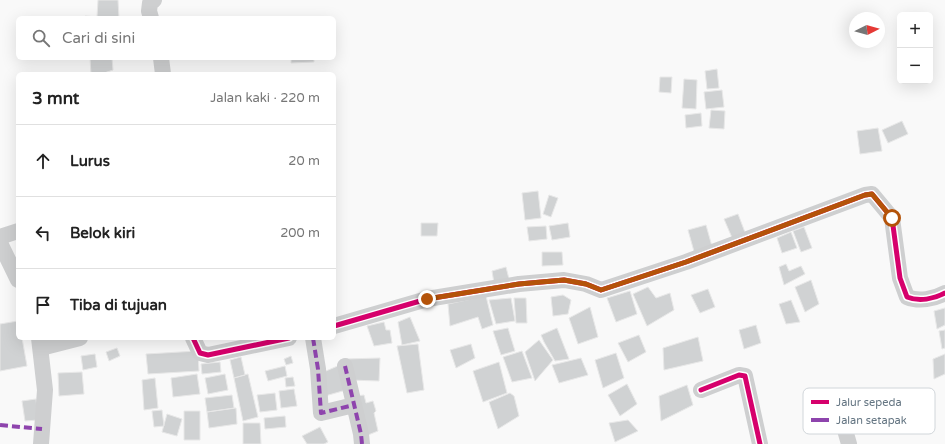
<!DOCTYPE html>
<html lang="id">
<head>
<meta charset="utf-8">
<style>
	:root { --surface:#fff; --page:#f6f6f6; --text:#222; --muted:#767676; --line:#e0e0e0 }
	body { margin:0; font-family:"Varela Round",sans-serif; background:var(--page); color:var(--text) }
	.controls { position:absolute; right:12px; top:12px; display:grid; overflow:hidden; border-radius:6px; box-shadow:0 4px 16px #0002 }
	.controls button { width:36px; height:36px; display:grid; place-items:center; padding:0; border:0; border-bottom:1px solid var(--line); background:var(--surface); color:var(--text); font:20px sans-serif }
	.compass { position:absolute; left:849px; top:12px; width:36px; height:36px; border-radius:50%; background:var(--surface); box-shadow:0 4px 16px #0002; rotate:84deg }
	.stop { position:absolute; width:12px; height:12px; margin:-9px; border:3px solid #b45309; border-radius:50%; background:#fff }
	.stop.end { background:#b45309; border-color:#fff; box-shadow:0 1px 4px #0008 }
	.list { margin:0; padding:0; list-style:none }
	h2 { display:flex; justify-content:space-between; align-items:center; height:52px; margin:0; padding:0 16px; font-size:17px }
	h2 small { font-size:13px; font-weight:400; color:var(--muted) }
	.list li { display:grid; grid-template-columns:26px 1fr auto; gap:12px; align-items:center; box-sizing:border-box; height:72px; padding:0 16px; border-top:1px solid var(--line) }
	.list b { display:block; font-size:15px; white-space:nowrap }
	.list em { font-size:13px; font-style:normal; color:var(--muted) }
	.icon { flex:none; width:22px; height:22px; fill:none; stroke:currentColor; stroke-width:2; stroke-linecap:round; stroke-linejoin:round }
	.map { position:relative; flex:none; width:945px; height:444px; overflow:hidden }
	.search { position:absolute; background:var(--surface); box-shadow:0 4px 16px #0002; left:16px; top:16px; width:320px; height:44px; display:flex; align-items:center; gap:10px; box-sizing:border-box; padding:0 14px; border-radius:6px; color:var(--muted); font-size:15px }
	.panel { position:absolute; background:var(--surface); box-shadow:0 4px 16px #0002; left:16px; top:72px; width:320px; height:268px; border-radius:6px }
	.map>svg:first-child { display:block }
	.building { fill:#d0d2d3; stroke:#e8e8e8 }
	.lines { fill:none; stroke-linecap:round; stroke-linejoin:round }
	.street { stroke:#cecfd0; stroke-width:16 }
	.quiet { stroke:#8e44ad; stroke-width:4; stroke-dasharray:8 4; stroke-linecap:butt }
	.cycleway-casing { stroke:#fff; stroke-width:8 }
	.cycleway { stroke:#d6006c; stroke-width:5 }
	.route { stroke:#b45309; stroke-width:5 }
	.key { fill:#fff; stroke:#d1d6da; stroke-width:1 }
	.key-label { font-size:11px; fill:#657683 }
</style>
</head>
<body>
<div class="map">
<svg width="945" height="444" viewBox="0 0 945 444">
	<rect width="100%" height="100%" fill="#f9f9f9"/>
	<path class="building" d="M98 0H118L119 18H85V16L97 17Z
		M90 58H112L113 70 101 74H91Z
		M291 58H314V62L291 63Z
		M717 69 719 88 707 89 705 71Z
		M660 77H672L671 93 659 92Z
		M684 79 697 80 696 109 682 108Z
		M722 90 724 107 706 109 704 92Z
		M711 110 725 111 724 129 709 128Z
		M701 113 702 126 686 128 685 115Z
		M902 121 908 134 888 143 882 130Z
		M878 128 882 151 860 154 857 131Z
		M538 191 541 218 525 220 522 193Z
		M549 195 558 198 551 217 543 214Z
		M738 214 746 235 733 240 724 219Z
		M421 223H438L437 236H421Z
		M568 223 570 237 552 240 549 226Z
		M706 225 713 250 695 255 688 230Z
		M546 226 547 239 529 241 527 227Z
		M804 227 812 248 801 252 793 231Z
		M791 232 797 248 782 253 777 238Z
		M542 252H562L563 265 542 266Z
		M786 264 789 271 801 266 805 274 784 285 779 267Z
		M506 267 509 279 494 283 492 271Z
		M811 280 819 304 805 312 795 287Z
		M648 287 656 298 670 293 674 310 647 326 633 294Z
		M708 289 715 307 700 313 691 295Z
		M630 291 637 314 616 322 607 298Z
		M563 295 571 300 568 314 553 316 551 297Z
		M486 296 493 325 482 329 478 317 450 326 448 304Z
		M511 298 515 321 496 324 489 300Z
		M514 298H526L527 323H516Z
		M791 300 800 322 786 324 779 304Z
		M590 307 598 337 578 344 569 318Z
		M945 308V325L937 329 934 311Z
		M410 317 420 341 402 345 398 322Z
		M18 321V338H22L27 366 0 371V324Z
		M384 322 386 330H390L392 343 374 346 367 326Z
		M756 325 761 343 744 349 739 330Z
		M508 328 515 351 501 355 493 331Z
		M557 328 569 359 555 361 544 342 541 335Z
		M945 330V348L942 349 939 331Z
		M639 335 646 352 628 362 618 343Z
		M698 337 703 361 664 370 663 348Z
		M539 340 553 360 535 381 525 352Z
		M418 344 424 390 407 393 397 346Z
		M471 344 475 358 456 368 450 350Z
		M117 348 120 356 109 361 106 352Z
		M198 351 199 371 148 374 146 354Z
		M522 351 532 378 512 382 503 357Z
		M616 353 624 378 603 388 595 360Z
		M95 354 97 367 83 370 81 356Z
		M945 354V374L934 379 933 359Z
		M291 356 293 363 286 365 284 359Z
		M241 357 245 375 234 378 230 360Z
		M380 358 379 381 350 380 345 359Z
		M581 358 588 375 559 383 552 365Z
		M220 362 221 372 202 374 201 364Z
		M499 362 507 393 483 402 473 371Z
		M340 365 346 390 325 396 319 374Z
		M285 366 287 376 268 381 265 371Z
		M82 372 84 394 59 396 58 373Z
		M197 374 200 394 173 397 171 378Z
		M225 374 228 390 208 394 205 378Z
		M248 374 258 417 243 421 234 378Z
		M293 377 295 386 286 387 285 378Z
		M155 378 158 408 144 410 142 380Z
		M627 384 637 404 620 416 608 395Z
		M687 385 693 405 661 421 659 396Z
		M294 389 297 406 281 408 279 391Z
		M275 393 277 410 260 412 257 395Z
		M510 393 514 396 519 416 498 429 489 402Z
		M232 395 234 408 207 412 205 398Z
		M364 395 366 403 373 401 376 411 374 413 378 431 363 437 355 396Z
		M36 399 38 420 25 421 22 401Z
		M236 408 237 424 209 428 207 412Z
		M162 410 164 426 154 427 152 411Z
		M184 411H200V440H184Z
		M167 414 182 419 177 436 162 432Z
		M285 416 286 427 265 429 264 418Z
		M628 420 638 431 615 442 609 423Z
		M243 423H260L261 444H243Z
		M320 427 328 442 324 444H307L302 436Z"/>
	<g class="lines">
		<path class="street" d="M151 18 149 11 150 3 154 0
			M161 58 163 74
			M0 237 18 231
			M0 243 18 280
			M334 326 427 299 519 284 564 280 586 284 601 290 686 262 865 195 872 194 892 218 900 278 907 297C919 302 934 299 945 293
			M39 338 45 390 41 444
			M193 338 200 353 208 355 289 338
			M313 338 318 369 321 413 354 405
			M41 348 80 338
			M345 366 361 434 362 444
			M701 390 739 375 745 376 760 444
			M845 430 849 444"/>
		<path class="quiet" d="M313 338 318 369 321 413 354 405
			M345 366 361 434 362 444
			M0 425 42 429"/>
		<g class="cycleway-casing">
			<path id="cycleway" d="M334 326 427 299 519 284 564 280 586 284 601 290 686 262 865 195 872 194 892 218 900 278 907 297C919 302 934 299 945 293
				M193 338 200 353 208 355 289 338
				M701 390 739 375 745 376 760 444"/>
		</g>
		<use href="#cycleway" class="cycleway"/>
	</g>
	<g class="lines">
		<path class="route" d="M427 299 519 284 564 280 586 284 601 290 686 262 865 195 872 194 892 218"/>
	</g>
	<rect x="803" y="388" width="132" height="46" rx="6" class="key"/>
	<rect x="811" y="400" width="18" height="4" fill="#d6006c"/>
	<rect x="811" y="418" width="18" height="4" fill="#8e44ad"/>
	<g class="key-label">
		<text x="836" y="406">Jalur sepeda</text>
		<text x="836" y="424">Jalan setapak</text>
	</g>
</svg>
<div class="controls">
<button>+</button>
<button>−</button>
</div>
<svg class="compass" viewBox="-18 -18 36 36"><path d="M0-13l5 13h-10z" fill="#e53935"/><path d="M0 13l5-13h-10z" fill="#767676"/></svg>
<div class="stop" style="left:892px;top:218px"></div>
<div class="stop end" style="left:427px;top:299px"></div>
<div class="search"><svg class="icon" aria-label="search" viewBox="0 0 24 24"><circle cx="10" cy="10" r="6"/><path d="M15 15l6 6"/></svg>Cari di sini</div>
<section class="panel">
<h2>3 mnt<small>Jalan kaki · 220 m</small></h2>
<ul class="list">
<li><svg class="icon" aria-label="ahead" viewBox="0 0 24 24"><path d="M12 20V5M6 11l6-6 6 6"/></svg><div><b>Lurus</b></div><em>20 m</em></li>
<li><svg class="icon" aria-label="left" viewBox="0 0 24 24"><path d="M17 20v-9H6M10 6l-5 5 5 5"/></svg><div><b>Belok kiri</b></div><em>200 m</em></li>
<li><svg class="icon" aria-label="arrive" viewBox="0 0 24 24"><path d="M6 21V4h12l-3 4 3 4H6"/></svg><div><b>Tiba di tujuan</b></div></li>
</ul>
</section>
</div>
</body>
</html>
